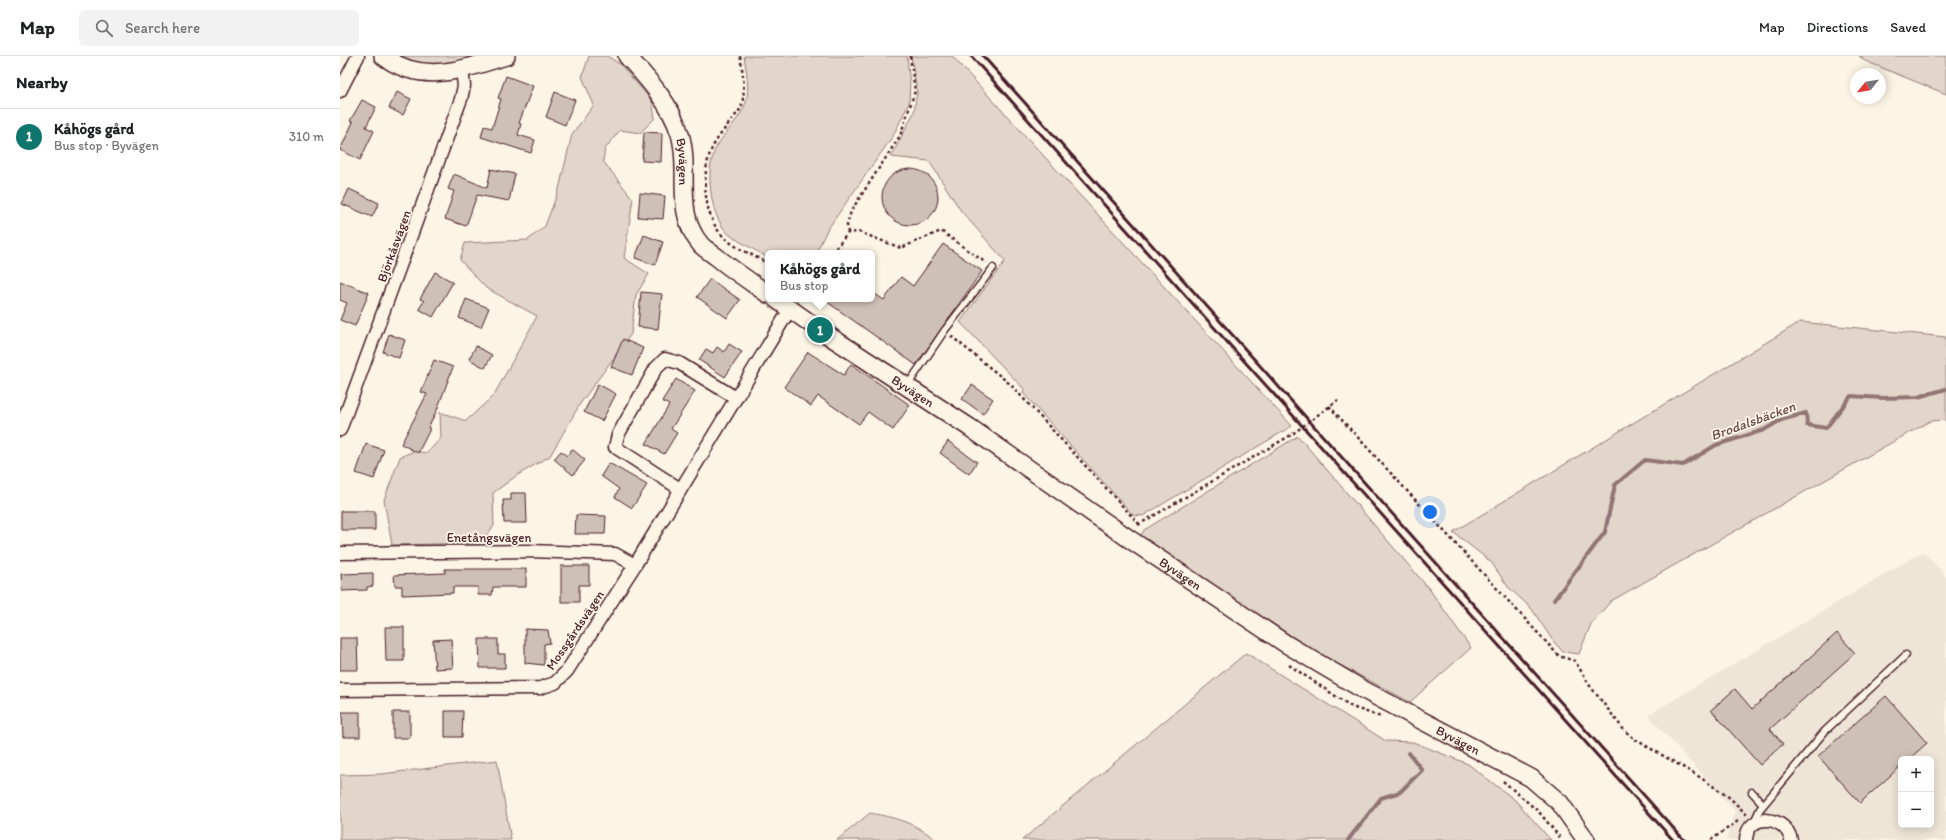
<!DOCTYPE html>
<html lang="en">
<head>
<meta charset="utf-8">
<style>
	:root { --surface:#fff; --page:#f2f2f2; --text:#202124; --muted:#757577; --line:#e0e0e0; --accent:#0f766e }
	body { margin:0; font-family:Itim,sans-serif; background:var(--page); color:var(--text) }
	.controls { position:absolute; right:12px; bottom:12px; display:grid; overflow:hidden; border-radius:6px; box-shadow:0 2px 10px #0003 }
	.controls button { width:36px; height:36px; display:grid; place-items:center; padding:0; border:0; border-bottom:1px solid var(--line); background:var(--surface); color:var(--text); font:20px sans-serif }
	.compass { position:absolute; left:1510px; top:12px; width:36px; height:36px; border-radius:50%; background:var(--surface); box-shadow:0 2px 10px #0003; rotate:240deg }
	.you { position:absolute; left:1090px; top:456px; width:14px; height:14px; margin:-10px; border:3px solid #fff; border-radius:50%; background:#1a73e8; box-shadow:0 0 0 6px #1a73e833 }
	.badge { display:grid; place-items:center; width:26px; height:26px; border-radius:50%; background:var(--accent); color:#fff; font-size:13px; font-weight:700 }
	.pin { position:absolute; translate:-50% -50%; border:2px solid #fff; box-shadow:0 1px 4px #0006 }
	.popup { position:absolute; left:425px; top:194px; width:110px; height:52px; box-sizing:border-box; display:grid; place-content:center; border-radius:6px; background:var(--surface); filter:drop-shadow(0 1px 3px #0005); font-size:13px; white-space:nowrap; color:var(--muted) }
	.popup b { font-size:15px; color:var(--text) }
	.popup::after { content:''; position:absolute; left:50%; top:100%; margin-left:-8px; border:8px solid transparent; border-top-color:var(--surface) }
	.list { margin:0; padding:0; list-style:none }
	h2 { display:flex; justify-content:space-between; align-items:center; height:52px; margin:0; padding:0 16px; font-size:17px }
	h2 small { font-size:13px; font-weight:400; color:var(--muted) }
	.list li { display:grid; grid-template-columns:26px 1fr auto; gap:12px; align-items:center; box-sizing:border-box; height:56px; padding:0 16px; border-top:1px solid var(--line) }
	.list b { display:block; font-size:15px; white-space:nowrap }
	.list p { margin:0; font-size:13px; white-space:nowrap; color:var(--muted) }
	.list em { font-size:13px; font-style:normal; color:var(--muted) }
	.icon { flex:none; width:22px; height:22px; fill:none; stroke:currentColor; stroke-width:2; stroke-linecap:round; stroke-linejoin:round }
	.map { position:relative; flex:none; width:1606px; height:784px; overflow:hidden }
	header { display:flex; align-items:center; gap:24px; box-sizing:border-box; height:56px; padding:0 20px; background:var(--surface); border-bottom:1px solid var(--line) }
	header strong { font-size:19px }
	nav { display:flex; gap:22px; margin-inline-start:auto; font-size:14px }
	.search { width:280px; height:36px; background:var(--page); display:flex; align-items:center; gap:10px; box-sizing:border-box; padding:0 14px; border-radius:6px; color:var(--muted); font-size:15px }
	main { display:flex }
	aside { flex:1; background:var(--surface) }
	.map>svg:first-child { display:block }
	.built { fill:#eee5d7; fill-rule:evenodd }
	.green { fill:#e2d5ca; stroke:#967a7a }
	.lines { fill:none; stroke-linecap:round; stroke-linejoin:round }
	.stream { stroke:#917474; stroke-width:4 }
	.building { fill:#cfc0b7; stroke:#4a1f2b }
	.lane-casing { stroke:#4a1f2b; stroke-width:9 }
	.street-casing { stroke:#4a1f2b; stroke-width:15 }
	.secondary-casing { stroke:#4a1f2b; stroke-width:20 }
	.path { stroke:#4a1f2b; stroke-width:2.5; stroke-dasharray:3 3; stroke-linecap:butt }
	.lane { stroke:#fcf5e5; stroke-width:6 }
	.street { stroke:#fcf5e5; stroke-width:12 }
	.secondary { stroke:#fcf5e5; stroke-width:17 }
	.rail { stroke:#4a1f2b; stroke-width:3 }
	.labels { text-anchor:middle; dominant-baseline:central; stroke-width:3.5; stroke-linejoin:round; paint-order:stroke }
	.street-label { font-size:13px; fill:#4a1f2b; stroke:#fcf5e5 }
	.water-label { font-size:14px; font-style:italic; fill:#6d4950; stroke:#fcf5e5 }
</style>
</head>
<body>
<header>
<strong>Map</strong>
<div class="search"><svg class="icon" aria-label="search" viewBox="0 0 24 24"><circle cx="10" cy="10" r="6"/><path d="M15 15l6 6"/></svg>Search here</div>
<nav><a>Map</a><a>Directions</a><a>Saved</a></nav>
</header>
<main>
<aside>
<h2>Nearby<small></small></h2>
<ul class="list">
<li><span class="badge">1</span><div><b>Kåhögs gård</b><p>Bus stop · Byvägen</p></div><em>310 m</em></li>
</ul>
</aside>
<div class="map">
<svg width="1606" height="784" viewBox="0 0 1606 784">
	<rect width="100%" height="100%" fill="#fcf5e5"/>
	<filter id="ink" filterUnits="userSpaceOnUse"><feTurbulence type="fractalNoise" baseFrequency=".025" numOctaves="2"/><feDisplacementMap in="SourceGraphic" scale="8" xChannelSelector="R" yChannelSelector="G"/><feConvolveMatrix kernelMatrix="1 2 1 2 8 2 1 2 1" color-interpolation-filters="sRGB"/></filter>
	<g filter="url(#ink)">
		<path class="built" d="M1582 496 1588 500 1606 521V784H1386L1395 755 1308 659ZM1561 703H1591V769H1561Z"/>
		<path class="green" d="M61 0H143C116 7 87 15 61 0Z
			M249 0H267L280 8 312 45 315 62 300 77 280 74 265 93 263 105 293 143 284 202 309 218 296 239 291 278 240 348 210 400 176 420 153 437 154 470 140 487 52 489 44 444 60 401 74 395 87 397 101 382 100 356 126 365 154 339 197 260 146 232 120 204 125 187 188 184 205 170 219 133 232 78 254 49 242 21Z
			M404 0H567L570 29 569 47 553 80 487 174 476 197H428V202C416 194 403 188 391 180 370 165 364 114 376 92 384 76 401 63 406 46 410 31 406 14 404 0Z
			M571 0H612L952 370 803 460 793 459 683 337 684 333 620 266 665 205 621 155 589 105 551 101 574 56 577 36Z
			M1519 0H1606V38L1525 5Z
			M1460 266 1606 281V364L1590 365 1271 545 1251 568 1239 598 1223 596 1213 585 1191 552 1168 531 1151 506 1113 476Z
			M958 380 1090 534 1131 592 1070 646 979 598 800 481 804 474Z
			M906 597 1046 685 1073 686 1128 708 1175 744 1211 784H682Z
			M157 704 171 784H0V719L41 718Z
			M530 757C557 762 575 767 596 784H497Z"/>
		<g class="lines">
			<path class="stream" d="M1214 544 1265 476 1275 429 1305 404 1343 409 1376 389 1424 374 1441 364 1466 357 1467 369 1486 372 1511 340 1542 342 1578 341 1606 333
				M1008 784 1041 742 1060 736 1082 714 1069 697"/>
		</g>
		<path class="building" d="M166 20 193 30 179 67 181 68 178 79 195 84 191 97 141 81 144 70 152 72 161 43 158 42Z
			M57 36 71 43 63 59 49 52Z
			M215 36 235 44 225 69 206 61Z
			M22 44 36 51 26 71 34 75 20 104 0 94 13 66 10 65Z
			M304 76 322 77 321 106 302 105Z
			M542 141a28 28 0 1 1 56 0a28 28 0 1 1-56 0Z
			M151 113 175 118 169 145 137 139 126 170 105 163 114 135 108 133 114 118 147 132Z
			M9 133 39 147 32 161 2 148Z
			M300 137 325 140 323 163 298 161Z
			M304 179 323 186 315 209 295 202Z
			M603 188 642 215 576 309 483 243H532V236L544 244 561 221 573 230Z
			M95 216 113 226 93 261 79 253 84 245 80 243Z
			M370 223 400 244 387 262 357 241Z
			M0 225 29 237 15 270 0 264 7 247 0 244Z
			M301 236 322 238 318 273 298 271Z
			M126 243 149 252 141 271 119 262Z
			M49 278 65 284 59 302 43 296Z
			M283 283 303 292 292 319 271 311Z
			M389 288 402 296 385 321 359 304 366 293 373 297 377 291 384 296Z
			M136 290 152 299 145 312 129 303Z
			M468 296 504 319 511 308 570 349 553 374 528 356 519 368 478 340 471 350 444 331Z
			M94 304 113 311 97 354 88 372 90 373 78 397 61 388 87 338 81 336Z
			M336 323 355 335 331 373 337 377 324 398 306 388 329 349 322 345Z
			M258 328 276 338 262 365 244 356Z
			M632 329 653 343 643 358 622 343Z
			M608 385 637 406 629 418 600 397Z
			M26 388 44 394 34 423 16 417Z
			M232 393 245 404 233 419 214 403 221 395 227 400Z
			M269 407 307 429 292 452 275 441 279 433 261 420Z
			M171 437H186L187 467H164L163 444H171Z
			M1 455H35V474H1Z
			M236 459 266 460 265 478H235Z
			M221 510H249V529H239V546H221Z
			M105 513H186V531H153L152 539H138V531H113V537L62 539V530H55L54 519 105 517Z
			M33 517V530L27 531V534L2 535 1 518Z
			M45 571H64V605H46Z
			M185 573 208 574 210 587 204 588V609L185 607Z
			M1497 577 1515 597 1430 673 1443 688 1420 709 1371 654 1395 633 1412 653Z
			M0 582H17L18 614H0Z
			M111 583 113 612 95 613 93 584Z
			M139 583H158V598H165V612H140Z
			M1546 640 1587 687 1569 703H1561V710L1520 747 1478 700Z
			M105 655H123L122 681H105Z
			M2 656H20V681H3Z
			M53 656H70V682H53Z"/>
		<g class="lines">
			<g class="lane-casing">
				<path id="lane" d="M567 330 605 274 653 212
					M1412 736 1423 748
					M1414 766 1420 753 1485 675 1566 599"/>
			</g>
			<g class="street-casing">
				<path id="street" d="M0 35 18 0
					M0 374 121 43 124 30 122 13
					M340 433 275 391 278 379 316 312 325 303 339 307 396 342
					M0 497 189 495 275 498 295 509
					M0 634 200 632 215 627 227 615 295 509 450 253
					M1406 784C1407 756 1446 759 1451 784"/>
			</g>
			<g class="secondary-casing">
				<g id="secondary">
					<path d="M43 0C83 30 123 13 166 0"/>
					<path id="s1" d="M287 0C307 22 331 48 340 78 351 115 333 156 361 189 366 194 373 198 378 202 394 215 411 226 428 238"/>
					<path id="s2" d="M436 243 480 274 629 371 788 482 946 588 1022 633 1191 722 1220 747 1246 784"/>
				</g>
			</g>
			<path class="path" d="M400 0C403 17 406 35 401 52 391 66 376 81 370 97 361 123 364 165 386 183 398 194 415 199 428 208
				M508 177 507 169 511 155 560 80 575 35 570 0
				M492 197 508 177 519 176 561 192 601 175 646 207
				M611 280 670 328 799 468
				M989 350 1219 600 1235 605 1250 630 1284 674 1296 684 1358 720 1390 742 1407 759
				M798 469 951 379 998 344
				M949 609 1012 651 1041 661
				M1163 725 1199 756 1222 784
				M1371 784 1398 765"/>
			<use href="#lane" class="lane"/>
			<use href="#street" class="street"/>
			<use href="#secondary" class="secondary"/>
			<path class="rail" d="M631 0 1333 784
				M643 0 1344 784"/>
		</g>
	</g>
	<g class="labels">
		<g class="street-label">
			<text stroke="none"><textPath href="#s1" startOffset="123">Byvägen</textPath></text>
			<text transform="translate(54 190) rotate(-70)">Björkåsvägen</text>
			<text stroke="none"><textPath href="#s2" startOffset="165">Byvägen</textPath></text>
			<text x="149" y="481">Enetångsvägen</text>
			<text stroke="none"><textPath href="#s2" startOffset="489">Byvägen</textPath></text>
			<text transform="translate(235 574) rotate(-56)">Mossgårdsvägen</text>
			<text stroke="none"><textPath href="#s2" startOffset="813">Byvägen</textPath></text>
		</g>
		<g class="water-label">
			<text transform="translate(1413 365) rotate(-20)">Brodalsbäcken</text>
		</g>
	</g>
</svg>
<div class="controls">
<button>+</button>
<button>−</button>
</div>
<svg class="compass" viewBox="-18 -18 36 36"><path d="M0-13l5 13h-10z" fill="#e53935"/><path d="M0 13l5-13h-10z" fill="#757577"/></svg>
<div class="you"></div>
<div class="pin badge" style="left:480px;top:274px">1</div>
<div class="popup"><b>Kåhögs gård</b>Bus stop</div>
</div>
</main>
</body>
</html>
